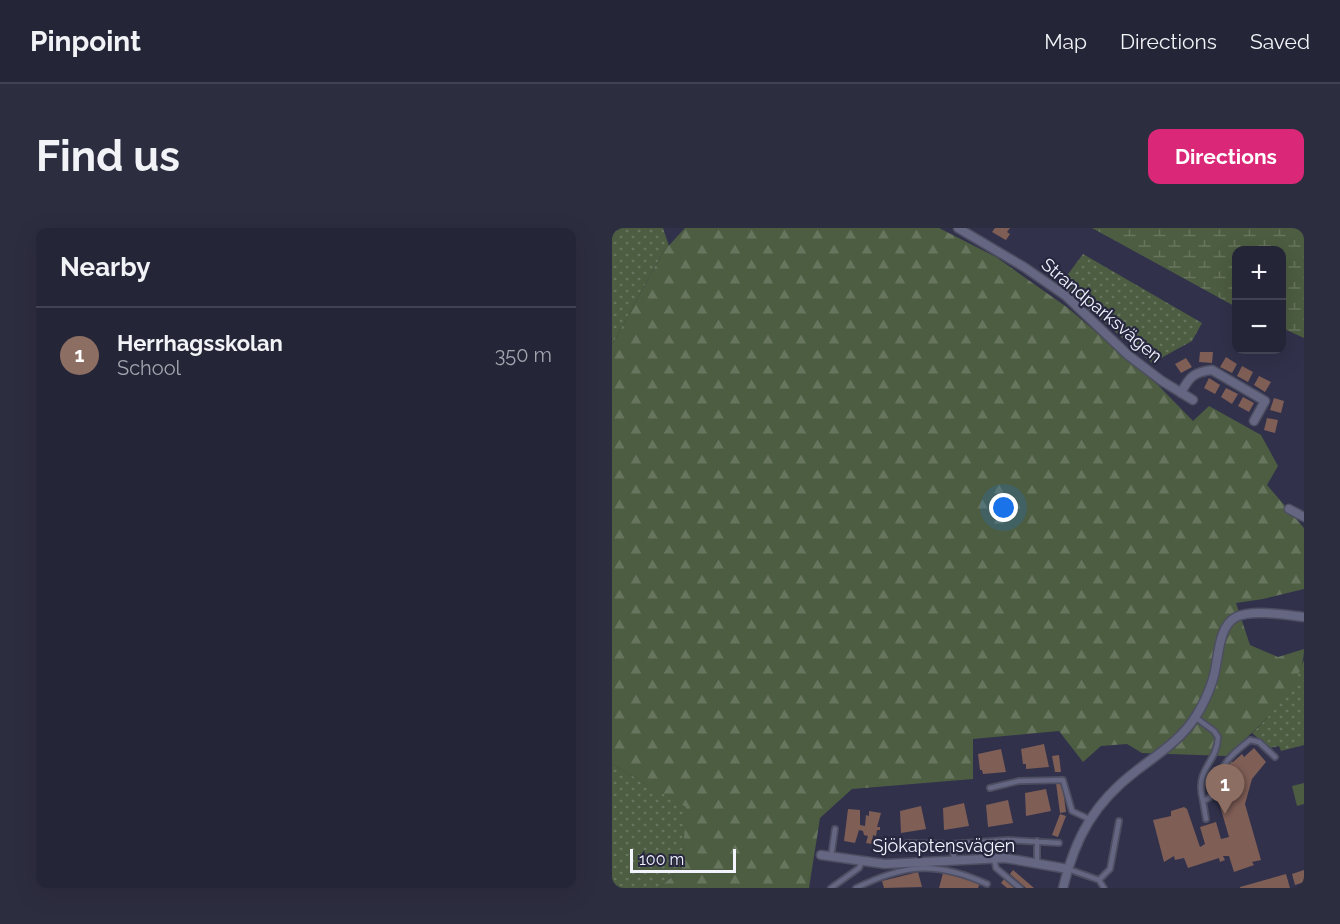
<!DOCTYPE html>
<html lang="en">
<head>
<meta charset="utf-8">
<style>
	:root { --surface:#252538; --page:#2d2d40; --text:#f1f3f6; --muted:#a3a5ae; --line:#424253; --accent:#db2777 }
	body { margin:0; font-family:Raleway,sans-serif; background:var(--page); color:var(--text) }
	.controls { position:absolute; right:18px; top:18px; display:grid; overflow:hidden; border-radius:12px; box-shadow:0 6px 24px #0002 }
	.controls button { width:54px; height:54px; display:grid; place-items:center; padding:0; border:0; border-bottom:2px solid var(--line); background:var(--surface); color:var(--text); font:30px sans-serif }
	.scale { position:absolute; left:18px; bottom:15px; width:106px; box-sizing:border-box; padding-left:6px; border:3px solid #f3f4fe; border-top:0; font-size:16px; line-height:21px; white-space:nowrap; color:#f3f4fe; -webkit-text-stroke:4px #272740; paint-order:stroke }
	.you { position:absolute; left:392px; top:280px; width:21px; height:21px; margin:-15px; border:4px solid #fff; border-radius:50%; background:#1a73e8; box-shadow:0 0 0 9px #1a73e833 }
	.badge { display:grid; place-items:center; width:39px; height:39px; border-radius:50%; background:var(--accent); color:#fff; font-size:20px; font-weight:700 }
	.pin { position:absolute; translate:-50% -50px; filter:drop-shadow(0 2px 3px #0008) }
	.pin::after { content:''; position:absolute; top:32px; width:21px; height:18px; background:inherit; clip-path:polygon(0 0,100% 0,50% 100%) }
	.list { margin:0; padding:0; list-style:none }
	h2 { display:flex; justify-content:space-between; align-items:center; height:78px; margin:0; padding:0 24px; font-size:26px }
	h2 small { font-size:20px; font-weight:400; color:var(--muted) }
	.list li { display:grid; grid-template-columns:39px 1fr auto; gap:18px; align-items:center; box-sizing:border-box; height:96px; padding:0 24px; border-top:2px solid var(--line) }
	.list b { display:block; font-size:22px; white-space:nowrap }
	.list p { margin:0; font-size:20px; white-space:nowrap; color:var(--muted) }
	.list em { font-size:20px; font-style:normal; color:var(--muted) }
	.map { position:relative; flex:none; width:692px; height:660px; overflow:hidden; border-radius:12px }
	header { display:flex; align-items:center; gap:36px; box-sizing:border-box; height:84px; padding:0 30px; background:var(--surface); border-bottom:2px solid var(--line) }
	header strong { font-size:28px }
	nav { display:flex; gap:33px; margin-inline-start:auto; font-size:21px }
	.intro { display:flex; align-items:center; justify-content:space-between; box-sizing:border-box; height:144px; padding:0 36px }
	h1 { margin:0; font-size:42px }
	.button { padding:15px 27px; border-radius:12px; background:var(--accent); color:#fff; font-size:21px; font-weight:700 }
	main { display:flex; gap:36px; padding:0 36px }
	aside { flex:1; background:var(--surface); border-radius:12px; box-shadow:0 6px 24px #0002 }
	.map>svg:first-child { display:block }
	.grass { fill:url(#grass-dots) }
	.forest { fill:url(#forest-firs) }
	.wetland { fill:url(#wetland-marsh) }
	.pitch { fill:#4d5d41 }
	.building { fill:#7f5e56 }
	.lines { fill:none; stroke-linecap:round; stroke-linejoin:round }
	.service-casing { stroke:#4d4e61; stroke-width:8 }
	.minor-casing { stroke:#4d4e61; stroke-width:11 }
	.service { stroke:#646682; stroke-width:4.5 }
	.minor { stroke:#646682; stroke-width:8 }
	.labels { text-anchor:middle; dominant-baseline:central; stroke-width:4.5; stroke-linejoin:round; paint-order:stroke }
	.street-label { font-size:18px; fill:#f3f4fe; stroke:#272740 }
</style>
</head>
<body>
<header>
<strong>Pinpoint</strong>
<nav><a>Map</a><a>Directions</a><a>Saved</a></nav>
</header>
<div class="intro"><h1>Find us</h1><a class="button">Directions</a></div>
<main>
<aside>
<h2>Nearby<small></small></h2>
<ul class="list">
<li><span class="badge" style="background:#8d6e63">1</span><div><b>Herrhagsskolan</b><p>School</p></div><em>350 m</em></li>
</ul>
</aside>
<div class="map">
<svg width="692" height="660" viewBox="0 0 692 660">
	<defs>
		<pattern id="grass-dots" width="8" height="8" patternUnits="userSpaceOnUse" patternTransform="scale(1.5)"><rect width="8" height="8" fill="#4d5d41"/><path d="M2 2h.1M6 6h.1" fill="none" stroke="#67755e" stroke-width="1.8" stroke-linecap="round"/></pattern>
		<pattern id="forest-firs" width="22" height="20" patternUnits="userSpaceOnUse" patternTransform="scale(1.5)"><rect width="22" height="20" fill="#4d5d41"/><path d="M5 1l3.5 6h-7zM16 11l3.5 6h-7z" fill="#67755e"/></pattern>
		<pattern id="wetland-marsh" width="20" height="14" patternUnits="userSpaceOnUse" patternTransform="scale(1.5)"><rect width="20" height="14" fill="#4d5d41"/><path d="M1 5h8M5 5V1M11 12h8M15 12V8" fill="none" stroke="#67755e"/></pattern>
	</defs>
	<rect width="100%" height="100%" fill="#31314b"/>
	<path class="grass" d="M0 0H51L57 18 51 24 0 117Z
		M471 26 590 95 580 113 540 135 448 57Z
		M692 432V517L669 523 667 518 658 520 640 505C663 484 679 460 692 432Z
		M0 536 75 579 70 640 47 660H0Z"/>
	<path class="forest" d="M73 0H327L384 29 456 80 546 157 581 193 597 178 649 207 666 238 655 257 692 300V361L651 371 624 375 638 417 666 429 692 421C692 463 643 502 614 528L530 525 515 516 489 518 471 534 447 503 361 511V551L240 561 208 590 197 660H47L70 640 74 579 0 536V117L51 24Z"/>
	<path class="wetland" d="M480 0H692V110L670 100V22H624V79Z"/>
	<path class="pitch" d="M692 555V576L685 578 680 558Z"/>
	<path class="building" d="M383 0H398L395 4 398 6 394 12 392 11 380 4Z
		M588 124H601L600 135 587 134Z
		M614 129 625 136 620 145 608 139Z
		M574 130 580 139 569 145 563 136Z
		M630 138 641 144 636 154 625 148Z
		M647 148 659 154 653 164 642 157Z
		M597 150 608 157 603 166 592 160Z
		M614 160 626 166 620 176 609 169Z
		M631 169 642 175 637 184 626 178Z
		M662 170 672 173 669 185 658 182Z
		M655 190 666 192 663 205 652 202Z
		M432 516 437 539 414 541V536H411L409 521Z
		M642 520 654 534 640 551 633 576 649 632 640 634 642 637 622 644 617 628H611L613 632 608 634 607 630 576 640 572 630 563 632 562 628 552 634 541 592 559 588V583L572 579 575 581 588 619 593 616 588 599 604 594 609 611 617 609 606 571 609 570 617 534H621L630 526 632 529Z
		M389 521 394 544 371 546 370 542H368L366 526Z
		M447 527 449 544H443L440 528Z
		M450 554 454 584 448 585 444 555Z
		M434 561 439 583 414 588 413 565Z
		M396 572 401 595 376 599 374 577Z
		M352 575 357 598 332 602 331 580Z
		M309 578 314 601 289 605 288 583Z
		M236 581 248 582V597L253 598 254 587 257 588V583L269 585 265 599H268V602H265L264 608 261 607 260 616 254 615 256 608 252 607 251 603 247 602 243 615 232 613Z
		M448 586 454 588 446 609 440 607Z
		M401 642 422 660H414L398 646Z
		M692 642V654L683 657 680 646Z
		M306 644 310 659 272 660 270 653Z
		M331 645 368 655 366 660H327Z
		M674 646 678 660H628V659Z
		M392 651 402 660H395L389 655Z"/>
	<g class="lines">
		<g class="service-casing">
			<path id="service" d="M583 489 602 503 606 509C605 536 582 540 591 573 612 564 603 557 610 541 616 529 628 520 638 512L647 514 663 529
				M378 560 407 553 451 552 460 583 477 591
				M591 573 594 591
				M295 615 339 616 396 612 447 615
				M339 616 343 633
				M219 629 223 601
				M382 631 384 640 408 660
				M425 635V613
				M456 641 487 652 498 641 507 593
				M487 652 492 660
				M219 660 247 640 250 633
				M244 660C293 636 324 633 375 656"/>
		</g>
		<g class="minor-casing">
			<path id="minor" d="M346 0 412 39 454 68 516 127 550 153 581 172
				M569 165C577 149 582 144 600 142L653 173 642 193
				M677 281 692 289
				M209 627 273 636 393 630 456 641
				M451 660C463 610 482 575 524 543 546 526 569 512 584 488 591 477 597 464 601 451 607 433 605 399 624 389 640 381 674 387 692 389"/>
		</g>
		<use href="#service" class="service"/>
		<use href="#minor" class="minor"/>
	</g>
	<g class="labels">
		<g class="street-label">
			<text transform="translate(490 82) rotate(40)">Strandparksvägen</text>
			<text x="332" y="617">Sjökaptensvägen</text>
		</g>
	</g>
</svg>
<div class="controls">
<button>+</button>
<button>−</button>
</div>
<div class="scale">100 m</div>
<div class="you"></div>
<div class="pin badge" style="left:613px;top:586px;background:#8d6e63">1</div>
</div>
</main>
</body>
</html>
